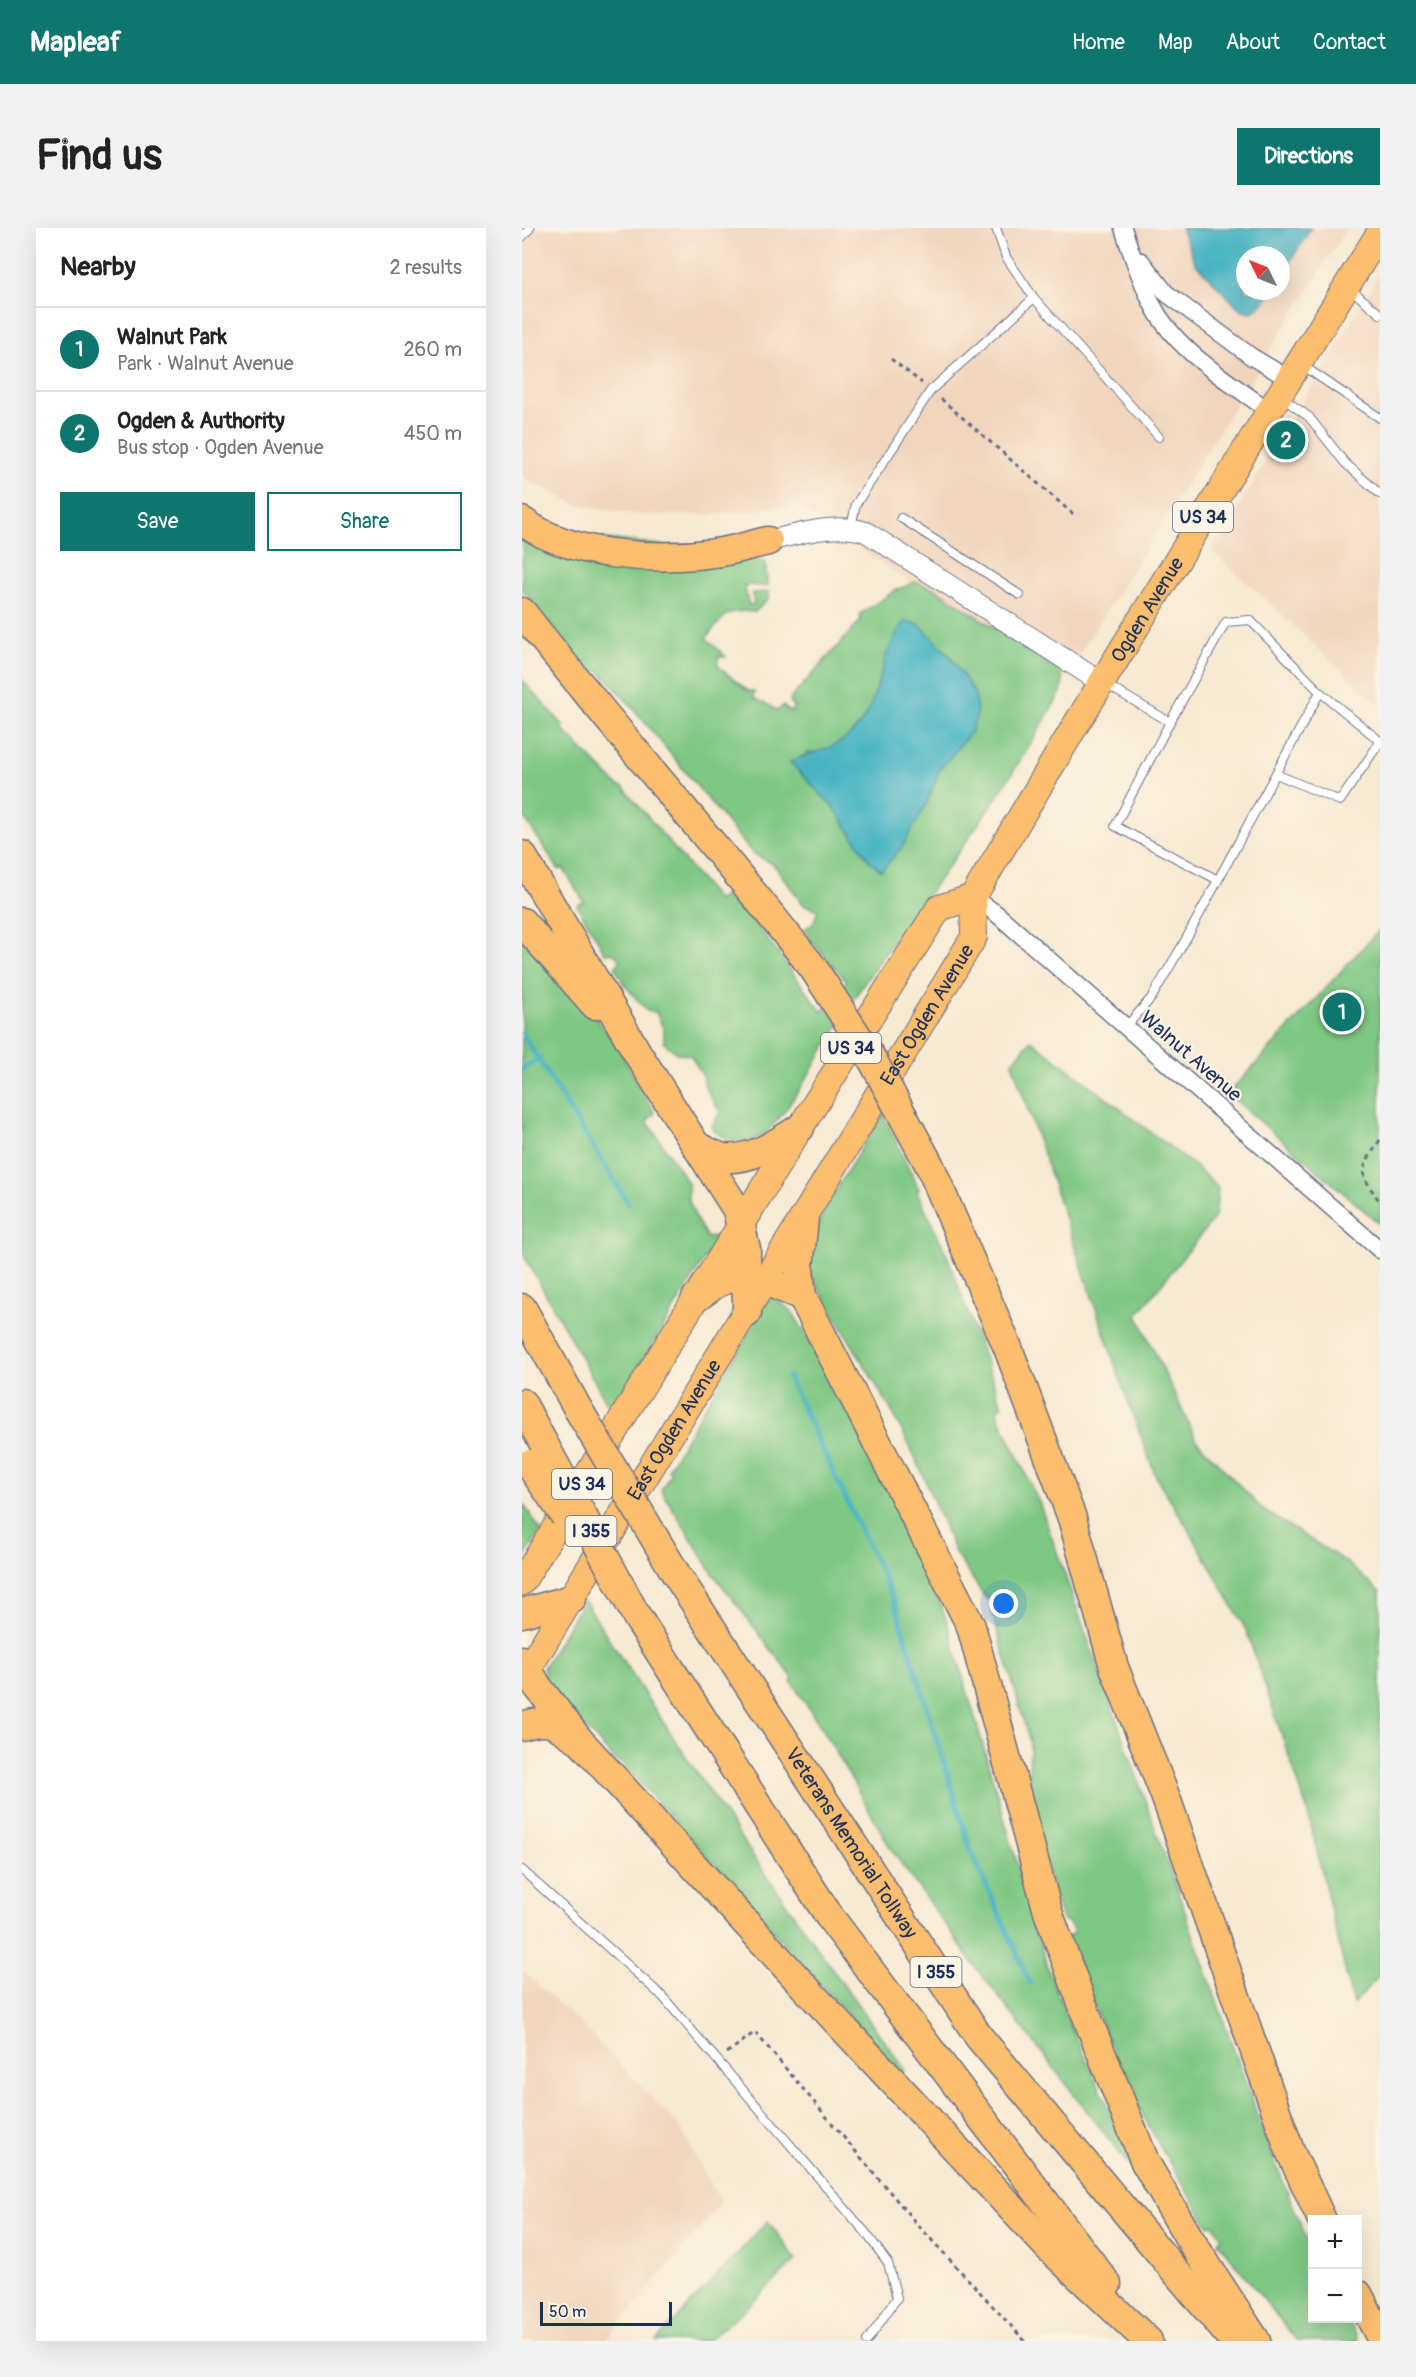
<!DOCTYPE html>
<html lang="en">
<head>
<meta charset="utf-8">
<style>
	:root { --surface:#fff; --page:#f2f2f2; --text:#222; --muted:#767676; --line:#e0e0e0; --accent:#0f766e }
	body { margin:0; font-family:Pangolin,sans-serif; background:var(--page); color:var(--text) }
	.controls { position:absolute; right:18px; bottom:18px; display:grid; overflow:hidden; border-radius:0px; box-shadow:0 6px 24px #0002 }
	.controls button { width:54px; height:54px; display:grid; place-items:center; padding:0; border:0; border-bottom:2px solid var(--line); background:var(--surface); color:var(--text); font:30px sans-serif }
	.compass { position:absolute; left:714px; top:18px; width:54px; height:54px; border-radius:50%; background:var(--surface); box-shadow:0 6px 24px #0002; rotate:313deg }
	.scale { position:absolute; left:18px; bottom:15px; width:132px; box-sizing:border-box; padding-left:6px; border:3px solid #1b2f5e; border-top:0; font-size:16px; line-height:21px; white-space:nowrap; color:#1b2f5e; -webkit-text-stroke:4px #fcf5e5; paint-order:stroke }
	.you { position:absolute; left:482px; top:1376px; width:21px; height:21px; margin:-15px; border:4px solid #fff; border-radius:50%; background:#1a73e8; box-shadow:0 0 0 9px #1a73e833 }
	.badge { display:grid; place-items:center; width:39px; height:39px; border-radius:50%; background:var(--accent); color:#fff; font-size:20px; font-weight:700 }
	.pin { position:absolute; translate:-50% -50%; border:3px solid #fff; box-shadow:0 2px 6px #0006 }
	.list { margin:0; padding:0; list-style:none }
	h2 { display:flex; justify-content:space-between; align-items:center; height:78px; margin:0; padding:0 24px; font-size:26px }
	h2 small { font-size:20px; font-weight:400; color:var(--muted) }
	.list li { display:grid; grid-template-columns:39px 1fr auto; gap:18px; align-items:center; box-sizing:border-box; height:84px; padding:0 24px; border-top:2px solid var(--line) }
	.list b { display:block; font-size:22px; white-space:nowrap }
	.list p { margin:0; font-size:20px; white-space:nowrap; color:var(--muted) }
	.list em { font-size:20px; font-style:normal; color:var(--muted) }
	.actions { display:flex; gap:12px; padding:18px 24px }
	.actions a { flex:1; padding:14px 0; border:2px solid var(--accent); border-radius:0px; text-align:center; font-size:21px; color:var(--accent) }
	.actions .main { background:var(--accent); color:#fff }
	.map { position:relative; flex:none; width:858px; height:2113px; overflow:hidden; border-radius:0px }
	header { display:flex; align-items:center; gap:36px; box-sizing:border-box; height:84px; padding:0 30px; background:var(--accent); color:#fff }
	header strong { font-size:28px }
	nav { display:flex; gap:33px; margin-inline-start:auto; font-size:21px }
	.intro { display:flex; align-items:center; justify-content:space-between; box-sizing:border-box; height:144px; padding:0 36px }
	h1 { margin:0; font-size:42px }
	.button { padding:15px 27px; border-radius:0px; background:var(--accent); color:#fff; font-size:21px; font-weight:700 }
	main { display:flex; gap:36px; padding:0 36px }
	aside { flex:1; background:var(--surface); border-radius:0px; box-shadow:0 6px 24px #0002 }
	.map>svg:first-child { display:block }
	.built { fill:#f1d5bd; fill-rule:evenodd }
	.green { fill:#7ec783; stroke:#4c7b70; stroke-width:1.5; fill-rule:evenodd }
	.water { fill:#47b4c3; stroke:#317290; stroke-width:1.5 }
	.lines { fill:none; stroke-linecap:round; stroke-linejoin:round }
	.stream { stroke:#47b4c3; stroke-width:5 }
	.service-casing { stroke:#687087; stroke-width:10 }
	.minor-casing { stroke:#687087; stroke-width:19 }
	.tertiary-casing { stroke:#687087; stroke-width:22 }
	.primary-casing { stroke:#687087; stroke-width:28 }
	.motorway-casing { stroke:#687087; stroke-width:31 }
	.path { stroke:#687087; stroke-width:3; stroke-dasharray:4.5 4.5; stroke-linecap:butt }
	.service { stroke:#fff; stroke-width:8 }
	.minor { stroke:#fff; stroke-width:16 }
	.tertiary { stroke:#fff; stroke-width:20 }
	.primary { stroke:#fbbd6e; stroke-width:26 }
	.motorway { stroke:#fbbd6e; stroke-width:28 }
	.motorway-bridge-casing { stroke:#687087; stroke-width:31; stroke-linecap:butt }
	.motorway-bridge { stroke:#fbbd6e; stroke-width:28 }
	.labels { text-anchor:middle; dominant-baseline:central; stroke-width:4.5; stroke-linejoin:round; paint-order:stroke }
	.shield { fill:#fcf5e5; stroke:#5e6a86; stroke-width:1.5 }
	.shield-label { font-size:18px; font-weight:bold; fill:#1b2f5e }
	.street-label { font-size:20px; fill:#1b2f5e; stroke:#fcf5e5 }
</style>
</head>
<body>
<header>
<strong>Mapleaf</strong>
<nav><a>Home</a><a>Map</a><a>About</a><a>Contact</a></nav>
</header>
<div class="intro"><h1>Find us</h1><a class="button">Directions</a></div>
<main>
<aside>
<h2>Nearby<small>2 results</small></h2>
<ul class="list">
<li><span class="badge">1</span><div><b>Walnut Park</b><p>Park · Walnut Avenue</p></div><em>260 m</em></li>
<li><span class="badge">2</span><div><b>Ogden &amp; Authority</b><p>Bus stop · Ogden Avenue</p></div><em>450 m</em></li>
</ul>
<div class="actions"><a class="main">Save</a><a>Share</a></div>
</aside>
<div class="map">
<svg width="858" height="2113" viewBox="0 0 858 2113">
	<rect width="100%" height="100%" fill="#fcf5e5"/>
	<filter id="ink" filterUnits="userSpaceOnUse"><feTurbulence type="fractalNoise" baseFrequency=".0167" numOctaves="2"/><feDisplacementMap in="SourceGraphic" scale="12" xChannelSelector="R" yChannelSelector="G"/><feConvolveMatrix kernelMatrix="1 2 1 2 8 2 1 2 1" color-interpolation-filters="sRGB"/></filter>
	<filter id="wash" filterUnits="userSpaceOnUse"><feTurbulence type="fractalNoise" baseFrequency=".008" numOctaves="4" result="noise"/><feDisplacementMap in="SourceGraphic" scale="24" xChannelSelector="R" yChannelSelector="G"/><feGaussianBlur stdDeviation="1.35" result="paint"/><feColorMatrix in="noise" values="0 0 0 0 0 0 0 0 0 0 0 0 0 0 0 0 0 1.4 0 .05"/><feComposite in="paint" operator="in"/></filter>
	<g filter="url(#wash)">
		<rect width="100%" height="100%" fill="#f7e9d2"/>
		<path class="built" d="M0 0H825L538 457 275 277 186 287H117L53 276 5 252 0 248ZM723 27H759V63H723Z
			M858 45V477L690 323Z
			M0 1742 67 1804 157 1898 199 1975 83 2113H0Z"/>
		<path class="green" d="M0 302 231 327 243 335 246 358 222 357 227 377 232 376 230 365 247 364V370L233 384C202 380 202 389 184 410L204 429H196V438L226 463H231L233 465 231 469C239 475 248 476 255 483L261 478 268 484 272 480 268 475 269 470 339 392 338 386 374 362 394 354 415 362 474 401 479 402C494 412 534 433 540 450 542 455 540 459 539 464 508 519 473 573 436 625 402 673 365 720 333 769 315 797 263 895 239 908 221 918 202 912 189 900L198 884 184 861 180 846 169 828 155 825 142 815V802L134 784 125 783 102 756 93 740 98 733 93 726 83 725 55 677 62 674 41 640 37 642 0 586V452L42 498 41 502 96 558 101 559 196 673 209 663 300 784 325 753 292 716 282 701 291 696 296 682 282 677 252 637 230 625 106 474 76 442 69 445 0 361ZM398 397 429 429 453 466 449 504 418 541 404 577 347 632 313 581 269 535 286 525 303 523 325 510 343 490 354 469 365 425Z
			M858 701V996L706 866Z
			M0 702 41 747 93 815 133 885 125 893 166 955V970L175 993 185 1010 196 1008 113 1146 87 1179 0 1024Z
			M509 812 674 939 696 960 693 989 615 1087 675 1213 741 1282 823 1333 858 1364V1747L831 1776 785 1581 724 1402 670 1307 634 1249 600 1157 490 835Z
			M361 886 397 961 395 963 425 1027 480 1178 474 1182 518 1277 746 1917 790 2024V2090L825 2091 837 2113H775L696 2014 700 2008 691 1997 687 1998C660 1956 633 1913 611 1868L614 1861 610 1853 603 1854 545 1710 552 1704 547 1695 540 1693 506 1574 508 1514 468 1378 469 1369 467 1368 465 1372 433 1325 395 1233 372 1187 294 1056C291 1049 286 1041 286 1034 286 996 340 921 361 886Z
			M251 1069 269 1082 298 1130 395 1311 425 1394 525 1738 547 1795 627 1963 455 1741 371 1624 303 1505 269 1453 271 1450 192 1347 139 1262 149 1245 146 1241 244 1075Z
			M0 1274 19 1303 0 1333Z
			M62 1372C164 1532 270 1689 383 1841L380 1847 242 1693 239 1687 99 1534 94 1533 24 1457 21 1440Z
			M246 1993 274 2032 227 2078 185 2113H134Z"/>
		<path class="water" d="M659 0H789L759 48V27H723V63H749L743 74 730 84 719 82 674 36Z
			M384 393 398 397 429 429 453 466 455 486 449 504 418 541 404 577 380 619 359 643 347 632 313 581 268 534C287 525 306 523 323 511 363 482 352 427 384 393Z"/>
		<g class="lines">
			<path class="stream" d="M0 805 107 976
				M0 841 18 830
				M266 1149 372 1372 449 1623 508 1755"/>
		</g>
	</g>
	<g filter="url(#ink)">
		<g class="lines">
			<g class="service-casing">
				<path id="service" d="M474 0 484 29 512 70 637 209
					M0 9 8 0
					M826 59 858 86
					M780 137 858 190
					M759 169 787 189 823 235 858 266
					M379 290 498 367
					M329 299 334 276 409 162 512 70
					M583 456 648 494
					M798 464 858 513
					M754 546 818 573 858 514
					M604 799 630 769 664 711 798 464 728 392 704 394 648 494 593 598 696 652
					M0 1642 141 1769 344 2005 366 2035 375 2070 345 2113"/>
			</g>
			<g class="minor-casing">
				<path id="minor" d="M601 0C609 25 618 50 629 74 652 122 705 152 747 183
					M619 33 644 65 730 129 767 151
					M451 669 475 686 858 1022"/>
			</g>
			<g class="tertiary-casing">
				<path id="tertiary" d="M246 313C277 306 314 294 344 304L580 455"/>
			</g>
			<g class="primary-casing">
				<g id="primary">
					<path id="s1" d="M451 669 553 498 858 4"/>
					<path d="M0 1354 278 900 417 680 451 669"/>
					<path id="s2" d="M0 1451 452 709 451 669"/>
				</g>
			</g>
			<g class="motorway-casing">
				<g id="motorway">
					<path d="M0 293C49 329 134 333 192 325 210 323 228 317 246 313"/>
					<path d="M0 384C95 505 197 620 292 741"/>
					<path d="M0 627 116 826 215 982 224 1021 225 1085"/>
					<path d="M0 694 73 777"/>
					<path d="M176 919C184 922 195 929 203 930 232 932 256 914 278 900"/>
					<path d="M408 938 486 1120 550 1290 592 1439 644 1570 768 1923 800 1992"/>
					<path d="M282 991 277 1040 280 1068 449 1398 526 1684 570 1802 623 1934 667 2010 734 2113"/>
					<path d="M174 1070 195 1055 223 1045 280 1068"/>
					<path d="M0 1080 56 1181"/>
					<path d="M0 1175 23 1218"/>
					<path id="s3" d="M154 1346 457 1809 712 2113"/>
					<path d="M0 1385 50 1371"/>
					<path d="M115 1389 307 1688 585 2056"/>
					<path d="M0 1432 16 1459 57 1512 279 1755 525 2018 626 2113"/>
					<path d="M0 1498C27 1490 31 1494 52 1509"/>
					<path d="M836 2066 858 2108"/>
				</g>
			</g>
			<path class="path" d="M369 131 400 155
				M419 171 551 286
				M858 912C837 943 837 944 858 974
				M205 1825 233 1804 394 1995 503 2113"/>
			<use href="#service" class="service"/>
			<use href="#minor" class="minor"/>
			<use href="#tertiary" class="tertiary"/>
			<use href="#primary" class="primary"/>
			<use href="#motorway" class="motorway"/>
			<g class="motorway-bridge-casing">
				<path id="motorway-bridge" d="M292 741 350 831 408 938
					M56 1181 154 1346
					M23 1218 115 1389
					M7 1236 43 1288"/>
			</g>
			<use href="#motorway-bridge" class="motorway-bridge"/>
		</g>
	</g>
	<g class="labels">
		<g class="shield">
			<rect x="651" y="274" width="60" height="30" rx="4.5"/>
			<rect x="299" y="805" width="60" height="30" rx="4.5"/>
			<rect x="30" y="1241" width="60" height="30" rx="4.5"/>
			<rect x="43.5" y="1288" width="51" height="30" rx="4.5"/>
			<rect x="388.5" y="1729" width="51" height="30" rx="4.5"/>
		</g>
		<g class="shield-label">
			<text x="681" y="289">US 34</text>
			<text x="329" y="820">US 34</text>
			<text x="60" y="1256">US 34</text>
			<text x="69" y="1303">I 355</text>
			<text x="414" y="1744">I 355</text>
		</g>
		<g class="street-label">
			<text stroke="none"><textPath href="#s1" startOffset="336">Ogden Avenue</textPath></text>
			<text stroke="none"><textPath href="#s2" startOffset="778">East Ogden Avenue</textPath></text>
			<text transform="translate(669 828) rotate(41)">Walnut Avenue</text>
			<text stroke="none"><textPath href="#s2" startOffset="292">East Ogden Avenue</textPath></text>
			<text stroke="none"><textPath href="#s3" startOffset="321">Veterans Memorial Tollway</textPath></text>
		</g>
	</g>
</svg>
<div class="controls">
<button>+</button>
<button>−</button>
</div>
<svg class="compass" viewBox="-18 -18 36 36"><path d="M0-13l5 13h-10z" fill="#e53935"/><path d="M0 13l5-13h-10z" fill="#767676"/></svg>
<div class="scale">50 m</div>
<div class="you"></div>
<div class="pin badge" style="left:820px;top:784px">1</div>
<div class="pin badge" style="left:764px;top:212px">2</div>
</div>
</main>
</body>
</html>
